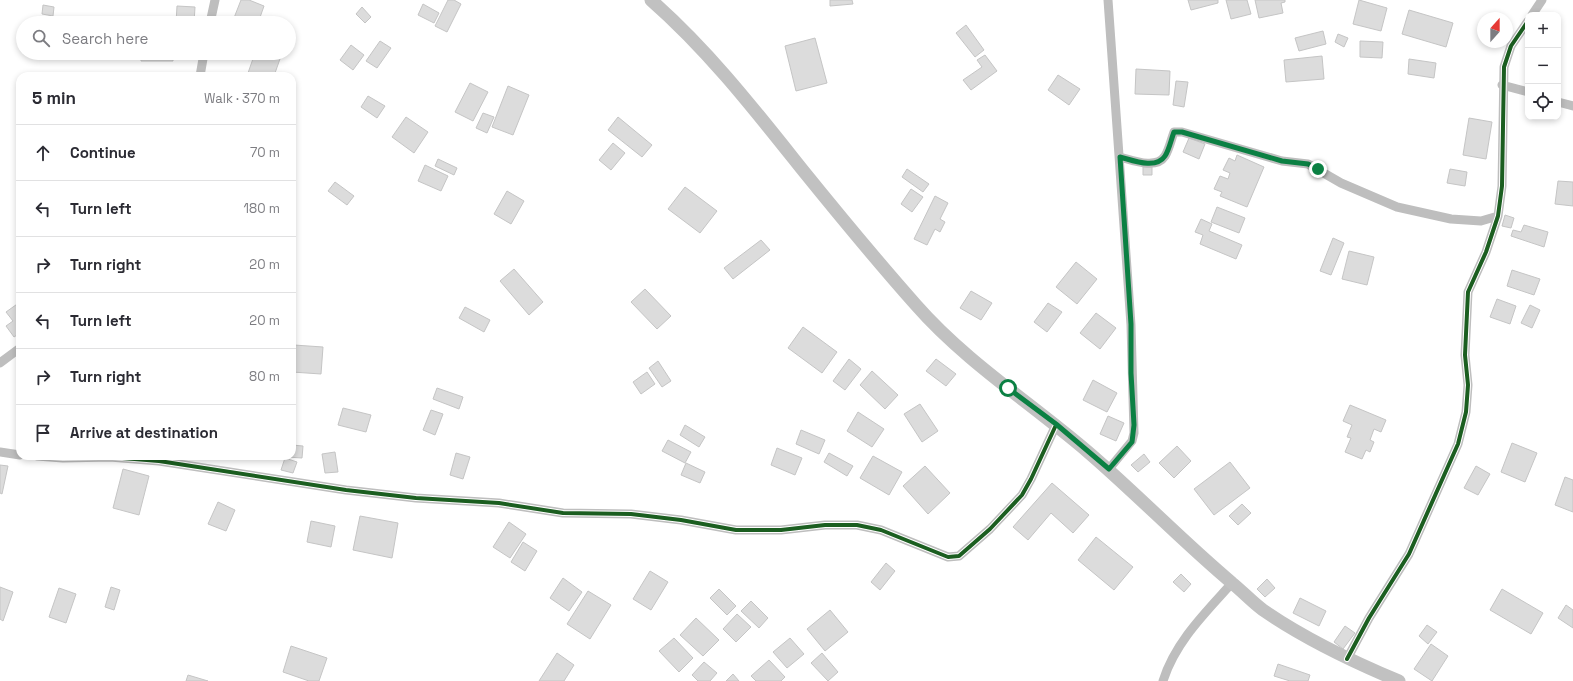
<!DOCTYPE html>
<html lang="en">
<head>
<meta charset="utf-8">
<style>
	:root { --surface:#fff; --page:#f2f2f3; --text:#2b2b33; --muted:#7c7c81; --line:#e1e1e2 }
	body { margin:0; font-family:"Space Grotesk",sans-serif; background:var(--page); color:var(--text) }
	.controls { position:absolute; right:12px; top:12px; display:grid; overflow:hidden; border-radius:8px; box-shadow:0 2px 6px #0003 }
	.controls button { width:36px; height:36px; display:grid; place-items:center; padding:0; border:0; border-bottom:1px solid var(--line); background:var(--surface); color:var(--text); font:20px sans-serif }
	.compass { position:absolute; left:1477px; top:12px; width:36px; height:36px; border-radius:50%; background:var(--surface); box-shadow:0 2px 6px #0003; rotate:21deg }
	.stop { position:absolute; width:12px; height:12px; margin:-9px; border:3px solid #0b8043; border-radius:50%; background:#fff }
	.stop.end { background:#0b8043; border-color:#fff; box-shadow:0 1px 4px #0008 }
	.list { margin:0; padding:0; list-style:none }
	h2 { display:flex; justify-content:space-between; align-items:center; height:52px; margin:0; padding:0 16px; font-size:17px }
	h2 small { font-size:13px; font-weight:400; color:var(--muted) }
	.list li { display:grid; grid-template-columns:26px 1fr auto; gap:12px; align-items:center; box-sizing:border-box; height:56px; padding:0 16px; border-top:1px solid var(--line) }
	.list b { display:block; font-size:15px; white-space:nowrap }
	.list em { font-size:13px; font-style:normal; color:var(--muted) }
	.icon { flex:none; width:22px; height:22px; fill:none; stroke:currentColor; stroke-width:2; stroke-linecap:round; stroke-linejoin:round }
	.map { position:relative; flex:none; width:1573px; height:681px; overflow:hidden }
	.search { position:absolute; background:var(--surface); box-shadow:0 2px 6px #0003; left:16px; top:16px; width:280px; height:44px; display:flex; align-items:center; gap:10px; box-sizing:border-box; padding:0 14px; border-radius:22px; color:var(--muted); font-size:15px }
	.panel { position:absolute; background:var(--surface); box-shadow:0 2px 6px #0003; left:16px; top:72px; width:280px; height:388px; border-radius:12px }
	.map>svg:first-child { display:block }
	.building { fill:#dcdcdc; stroke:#c5c5c5 }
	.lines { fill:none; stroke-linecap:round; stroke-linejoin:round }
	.street { stroke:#bebebe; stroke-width:9 }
	.secondary { stroke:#c1c1c1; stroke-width:13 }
	.cycleway-casing { stroke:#fff; stroke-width:6 }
	.cycleway { stroke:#1b5e20; stroke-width:4 }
	.route { stroke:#0b8043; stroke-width:5 }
</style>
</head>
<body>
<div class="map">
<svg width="1573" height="681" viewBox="0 0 1573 681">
	<rect width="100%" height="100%" fill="#fff"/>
	<path class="building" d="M241 0H249L264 6 258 23H232Z
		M448 0H454L461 4 447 32 435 26Z
		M830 0H852L853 4 830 6Z
		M1188 0H1218V3L1191 10Z
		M1226 0H1247L1251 14 1231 19Z
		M1255 0H1285V2L1281 3 1283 13 1259 18Z
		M1359 0 1387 8 1381 31 1353 24Z
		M423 4 439 13 434 23 418 15Z
		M43 5 54 7 53 16 42 14Z
		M177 6 195 7 194 23H176Z
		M362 7 371 17 365 23 356 14Z
		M1409 10 1453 23 1446 47 1402 34Z
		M966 25 984 50 975 57 956 33Z
		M1323 31 1326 44 1299 51 1295 38Z
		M1338 34 1348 38 1344 47 1335 42Z
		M815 38 827 83 796 91 785 46Z
		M380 41 391 48 377 68 366 61Z
		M1360 41 1383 42 1382 58 1360 57Z
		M351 45 364 55 353 70 340 60Z
		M141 53H173V61H141Z
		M255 53H282L274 76H257L248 73Z
		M985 55 997 71 971 90 963 80 982 67 977 60Z
		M1322 56 1324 79 1286 82 1284 60Z
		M1409 59 1436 63 1434 78 1408 74Z
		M1136 69 1170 71 1169 95 1135 94Z
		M1058 75 1080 89 1069 105 1048 90Z
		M1176 81 1188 82 1184 107 1173 105Z
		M470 83 488 92 473 121 455 112Z
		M508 86 529 95 513 135 492 127Z
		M368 96 385 106 377 118 361 107Z
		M483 113 494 117 487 133 476 128Z
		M406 117 428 132 414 153 392 137Z
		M618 117 652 145 642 157 608 130Z
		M1469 118 1492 122 1486 159 1463 155Z
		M1189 138 1205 144 1199 159 1183 152Z
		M613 143 625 153 611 170 599 160Z
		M1237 155 1264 167 1247 207 1220 196 1222 192 1214 189 1220 176 1228 179 1230 173 1223 170 1229 158 1235 161Z
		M438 159 457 168 454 175 435 166Z
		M425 165 448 176 441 191 418 181Z
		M1143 167H1152V175H1143Z
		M907 169 929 184 923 192 902 177Z
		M1450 169 1467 172 1465 186 1447 183Z
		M1558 181 1573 182V206L1555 204Z
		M335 182 354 196 347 205 328 191Z
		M685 187 717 211 700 233 668 209Z
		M911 189 923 197 912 212 901 204Z
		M507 191 524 201 511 224 494 214Z
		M935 196 948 203 940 219 945 222 940 232 935 229 927 245 914 239Z
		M1217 207 1245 218 1239 233 1211 222Z
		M1505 215 1514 218 1511 228 1502 226Z
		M1201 219 1212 224 1209 231 1242 245 1236 259 1200 244 1203 235 1195 232Z
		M1524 225 1548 232 1544 247 1511 236 1513 230 1521 232Z
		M1333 238 1344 243 1331 275 1320 271Z
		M761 240 770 250 733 279 724 268Z
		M1349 251 1374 257 1367 285 1342 279Z
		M1076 262 1097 279 1077 304 1056 287Z
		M514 269 543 302 529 315 500 281Z
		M1512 270 1540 279 1534 295 1507 286Z
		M645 289 671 316 657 329 631 302Z
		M971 291 992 303 981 320 960 308Z
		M1497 299 1516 306 1510 324 1490 317Z
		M20 302V333L14 337 6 326 13 321 6 312Z
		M1048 303 1062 312 1047 332 1034 322Z
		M1530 305 1540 310 1532 328 1521 323Z
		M465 307 490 320 484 332 459 318Z
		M1096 313 1116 328 1100 349 1080 333Z
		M803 327 837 352 822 373 788 348Z
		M294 345 323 347 321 374 292 372Z
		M849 359 861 369 845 390 833 381Z
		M936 359 956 374 946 386 926 371Z
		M658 361 671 381 662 387 649 368Z
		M872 371 898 395 885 409 860 385Z
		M647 372 655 384 641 394 633 382Z
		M1093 380 1117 393 1107 412 1083 400Z
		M437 388 463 397 459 409 433 399Z
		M920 404 938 431 922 442 904 414Z
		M1350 405 1386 420 1381 432 1374 429 1370 440 1374 442 1370 452 1366 450 1362 459 1345 452 1351 438 1347 437 1352 425 1343 421Z
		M343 408 371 415 366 432 338 425Z
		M431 410 443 414 435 435 423 430Z
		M858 412 884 429 872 447 847 431Z
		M1108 416 1124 423 1116 441 1100 434Z
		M685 425 705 437 699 447 680 435Z
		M801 430 825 440 819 454 796 444Z
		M668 440 691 452 685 463 662 451Z
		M1512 443 1537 453 1525 482 1501 472Z
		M292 445 303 446 302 458 287 457 292 456Z
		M1177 446 1191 461 1174 478 1159 463Z
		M777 448 802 458 795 475 771 465Z
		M335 452 338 472 325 473 322 454Z
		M456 453 470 457 463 479 450 475Z
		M829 453 853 466 847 476 824 462Z
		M1144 454 1150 462 1138 472 1131 465Z
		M873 456 902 472 889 495 860 478Z
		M285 458 297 462 293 473 281 470Z
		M1230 462 1250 488 1214 515 1194 489Z
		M686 463 705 472 700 483 681 475Z
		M0 465 8 466 2 494 0 493Z
		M925 466 950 493 928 514 903 486Z
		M1476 466 1490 474 1478 495 1464 488Z
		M123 469 149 476 139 515 113 508Z
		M1565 477 1573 480V512L1555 505Z
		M1052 483 1089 515 1073 533 1051 513 1028 540 1013 527Z
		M218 502 235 510 226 531 208 524Z
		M1242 504 1251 513 1238 525 1229 516Z
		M360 516 398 523 392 558 353 550Z
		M311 521 335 526 331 547 307 542Z
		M509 522 526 534 510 558 493 547Z
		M1096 537 1133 567 1114 590 1078 560Z
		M523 542 537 551 525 571 511 562Z
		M886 563 895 571 880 590 871 582Z
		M650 571 668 582 651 610 633 599Z
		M1181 574 1191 584 1184 592 1173 582Z
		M563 578 582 592 569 611 550 598Z
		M1267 579 1275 588 1265 597 1257 589Z
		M0 587 13 592 3 621 0 619Z
		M111 587 120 590 114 610 105 607Z
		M59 588 76 594 66 623 49 617Z
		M719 589 736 606 727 615 710 598Z
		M1502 589 1543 613 1531 634 1490 610Z
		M588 591 611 605 590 639 567 624Z
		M1300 598 1326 611 1319 626 1293 613Z
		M751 601 768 618 759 628 741 611Z
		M1566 605 1573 610V628L1558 618Z
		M830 610 848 632 825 651 807 629Z
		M737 614 751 627 736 642 723 629Z
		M696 618 719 640 703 656 680 635Z
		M1427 625 1437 632 1428 644 1419 636Z
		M1345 626 1355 633 1343 649 1334 642Z
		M674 638 693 658 679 672 659 651Z
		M790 638 804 654 787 668 773 652Z
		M1431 644 1448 656 1432 681 1414 669Z
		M291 646 327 658 319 681H309L283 672Z
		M557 653 574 665 564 681H539Z
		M822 653 838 672 828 681 811 663Z
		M769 660 785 677 781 681H756L751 676Z
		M704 662 717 673 710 681H698L692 675Z
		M1278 664 1310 675 1308 681H1290L1274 676Z
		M733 674 739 681H726Z
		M188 675 208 681H186Z"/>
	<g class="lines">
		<path class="street" d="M1108 0 1131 325 1134 433 1132 441 1109 469
			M1532 15 1542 0
			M210 23 215 0
			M200 76 204 53
			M1502 85 1528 92
			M1558 102 1573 106
			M1120 157C1132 160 1156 170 1165 156 1169 150 1171 140 1174 132H1182L1282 161 1308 164 1341 183 1397 207 1451 219 1481 221 1498 216
			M0 363 20 348
			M0 452 20 455
			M37 456 63 458 110 457 159 461 346 490 416 498 499 503 563 513 631 514 681 520 736 530H781L825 525H857L881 530 948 557 959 556 990 529 1022 495 1031 479 1056 425
			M1347 659 1369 618 1409 554 1458 444 1466 412 1468 385 1465 355 1468 292 1486 252 1498 216 1502 186 1504 67 1511 46 1528 21
			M1163 681C1175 642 1206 612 1232 583"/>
		<path class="secondary" d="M651 0C708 50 754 109 801 168 839 215 877 261 916 305 966 362 1031 403 1088 452 1137 494 1182 541 1232 583 1242 591 1252 602 1263 610 1305 639 1351 661 1399 681"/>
		<g class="cycleway-casing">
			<path id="cycleway" d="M37 456 63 458 110 457 159 461 346 490 416 498 499 503 563 513 631 514 681 520 736 530H781L825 525H857L881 530 948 557 959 556 990 529 1022 495 1031 479 1056 425
				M1347 659 1369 618 1409 554 1458 444 1466 412 1468 385 1465 355 1468 292 1486 252 1498 216 1502 186 1504 67 1511 46 1528 21"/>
		</g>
		<use href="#cycleway" class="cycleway"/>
	</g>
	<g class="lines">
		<path class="route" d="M1008 388 1056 424 1109 469 1132 442 1134 425 1131 373V324L1120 157C1132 160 1156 170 1165 156 1169 150 1171 140 1174 132H1182L1282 161 1308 164 1318 169"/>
	</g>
</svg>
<div class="controls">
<button>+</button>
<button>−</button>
<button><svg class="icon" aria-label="locate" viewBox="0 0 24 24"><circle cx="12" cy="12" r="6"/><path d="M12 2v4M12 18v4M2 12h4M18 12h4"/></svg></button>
</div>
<svg class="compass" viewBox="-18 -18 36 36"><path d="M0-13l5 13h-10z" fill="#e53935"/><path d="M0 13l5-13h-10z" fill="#7c7c81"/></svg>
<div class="stop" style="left:1008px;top:388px"></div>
<div class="stop end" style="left:1318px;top:169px"></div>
<div class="search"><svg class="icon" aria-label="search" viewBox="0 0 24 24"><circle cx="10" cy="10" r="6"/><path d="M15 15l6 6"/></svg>Search here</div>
<section class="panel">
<h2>5 min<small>Walk · 370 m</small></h2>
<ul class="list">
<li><svg class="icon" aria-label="ahead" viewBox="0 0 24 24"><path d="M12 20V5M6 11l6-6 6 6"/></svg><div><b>Continue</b></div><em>70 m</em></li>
<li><svg class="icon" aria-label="left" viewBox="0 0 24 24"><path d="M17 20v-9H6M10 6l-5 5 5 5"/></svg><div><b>Turn left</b></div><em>180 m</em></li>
<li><svg class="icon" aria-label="right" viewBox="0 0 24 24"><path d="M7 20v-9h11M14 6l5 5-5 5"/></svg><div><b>Turn right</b></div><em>20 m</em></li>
<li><svg class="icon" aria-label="left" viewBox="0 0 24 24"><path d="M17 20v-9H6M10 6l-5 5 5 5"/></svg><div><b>Turn left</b></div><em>20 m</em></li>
<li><svg class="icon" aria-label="right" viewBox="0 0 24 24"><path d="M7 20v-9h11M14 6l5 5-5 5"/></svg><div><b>Turn right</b></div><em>80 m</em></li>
<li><svg class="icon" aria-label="arrive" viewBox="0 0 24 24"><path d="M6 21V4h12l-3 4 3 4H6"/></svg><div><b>Arrive at destination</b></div></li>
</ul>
</section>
</div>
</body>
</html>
